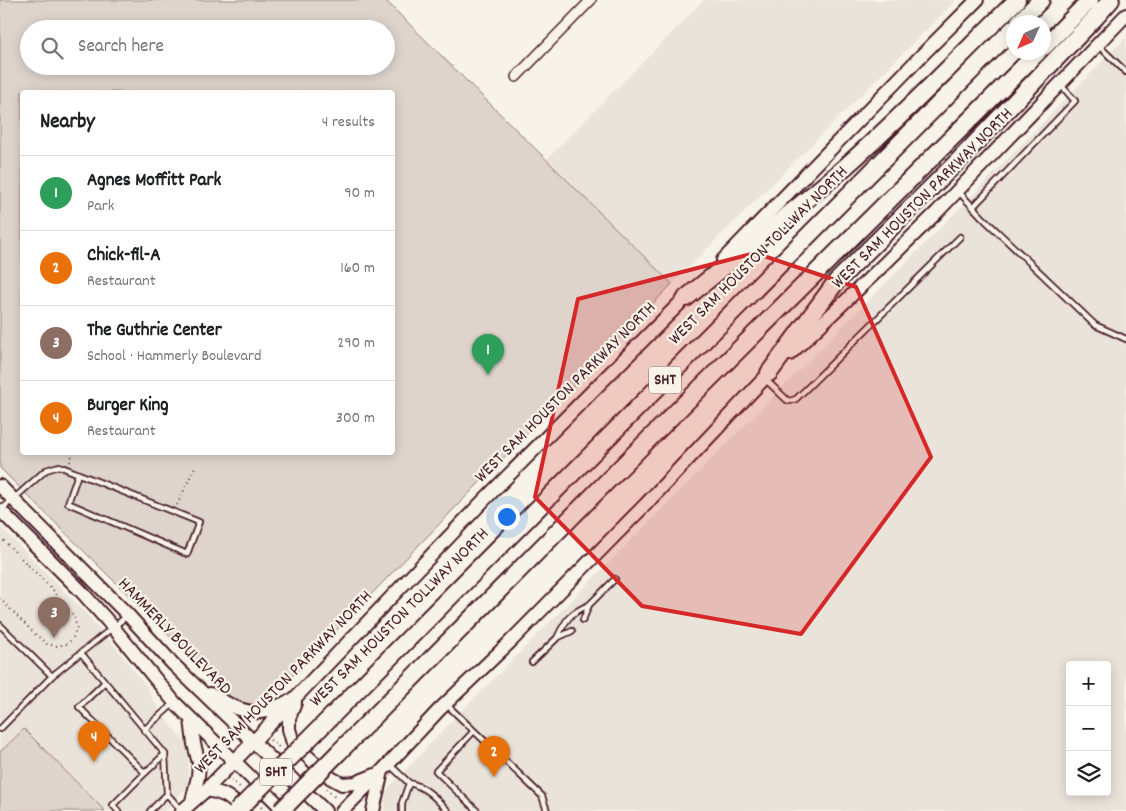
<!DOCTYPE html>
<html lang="en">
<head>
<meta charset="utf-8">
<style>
	:root { --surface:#fff; --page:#f2f2f2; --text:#202124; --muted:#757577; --line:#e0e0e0; --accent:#db2777 }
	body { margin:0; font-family:Dekko,sans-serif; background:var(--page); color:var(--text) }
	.controls { position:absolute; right:15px; bottom:15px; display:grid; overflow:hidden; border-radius:5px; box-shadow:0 2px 12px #0003 }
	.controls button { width:45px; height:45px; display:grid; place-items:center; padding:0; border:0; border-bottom:1px solid var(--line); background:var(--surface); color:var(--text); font:25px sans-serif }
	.compass { position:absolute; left:1006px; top:15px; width:45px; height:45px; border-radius:50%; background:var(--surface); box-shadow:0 2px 12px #0003; rotate:225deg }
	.you { position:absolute; left:506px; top:516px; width:18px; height:18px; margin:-12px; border:4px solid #fff; border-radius:50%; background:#1a73e8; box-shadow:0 0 0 8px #1a73e833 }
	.badge { display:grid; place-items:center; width:32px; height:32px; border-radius:50%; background:var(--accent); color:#fff; font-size:16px; font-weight:700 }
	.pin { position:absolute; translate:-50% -41px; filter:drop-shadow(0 1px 2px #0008) }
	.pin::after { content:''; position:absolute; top:26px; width:18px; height:15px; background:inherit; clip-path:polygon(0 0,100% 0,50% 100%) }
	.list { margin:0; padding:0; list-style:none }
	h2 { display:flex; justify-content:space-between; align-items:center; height:65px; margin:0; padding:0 20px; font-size:21px }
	h2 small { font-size:16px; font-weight:400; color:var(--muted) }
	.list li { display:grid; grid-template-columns:32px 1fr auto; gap:15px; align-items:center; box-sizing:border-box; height:75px; padding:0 20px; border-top:1px solid var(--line) }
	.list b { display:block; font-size:19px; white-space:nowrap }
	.list p { margin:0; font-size:16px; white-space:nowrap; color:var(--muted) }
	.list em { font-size:16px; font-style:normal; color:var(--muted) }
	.icon { flex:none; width:28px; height:28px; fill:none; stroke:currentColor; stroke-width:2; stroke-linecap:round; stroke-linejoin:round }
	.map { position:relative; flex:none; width:1126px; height:811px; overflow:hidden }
	.search { position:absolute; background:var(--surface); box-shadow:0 2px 12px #0003; left:20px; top:20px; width:375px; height:55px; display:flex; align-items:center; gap:12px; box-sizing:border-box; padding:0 18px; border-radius:28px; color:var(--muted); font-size:19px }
	.panel { position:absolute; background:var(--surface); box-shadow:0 2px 12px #0003; left:20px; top:90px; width:375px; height:365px; border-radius:5px }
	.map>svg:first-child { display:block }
	.built { fill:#eae3da; fill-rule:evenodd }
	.green { fill:#ded4cc; stroke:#947a7c; fill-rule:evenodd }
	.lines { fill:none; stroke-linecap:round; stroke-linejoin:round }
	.lane-casing { stroke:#4a1f2b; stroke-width:8 }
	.street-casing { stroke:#4a1f2b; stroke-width:12 }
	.secondary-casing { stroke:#4a1f2b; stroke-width:16 }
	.highway-casing { stroke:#4a1f2b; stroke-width:20 }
	.path { stroke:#4a1f2b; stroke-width:2; stroke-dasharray:1 4; stroke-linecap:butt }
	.lane { stroke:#f7f3e8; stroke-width:4.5 }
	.street { stroke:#f7f3e8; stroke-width:9 }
	.secondary { stroke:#f7f3e8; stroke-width:12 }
	.highway { stroke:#f7f3e8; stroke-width:16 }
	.highway-bridge-casing { stroke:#4a1f2b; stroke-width:20; stroke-linecap:butt }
	.highway-bridge { stroke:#f7f3e8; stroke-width:16 }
	.marked { fill:#d62828; fill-opacity:0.2; stroke:#d62828; stroke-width:4; stroke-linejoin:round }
	.labels { text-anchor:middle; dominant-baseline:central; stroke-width:4.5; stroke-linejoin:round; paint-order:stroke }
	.shield { fill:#f7f3e8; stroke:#7e5f64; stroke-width:1 }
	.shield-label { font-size:16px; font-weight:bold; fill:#4a1f2b }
	.street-label { font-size:18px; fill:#4a1f2b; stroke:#f7f3e8 }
</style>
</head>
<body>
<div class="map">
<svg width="1126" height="811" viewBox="0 0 1126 811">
	<rect width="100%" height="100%" fill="#f7f3e8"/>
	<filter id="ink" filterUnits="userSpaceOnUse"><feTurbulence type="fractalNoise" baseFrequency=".02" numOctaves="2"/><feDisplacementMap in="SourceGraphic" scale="10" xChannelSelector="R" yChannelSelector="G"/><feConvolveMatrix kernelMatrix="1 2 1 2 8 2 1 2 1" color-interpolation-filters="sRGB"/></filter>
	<g filter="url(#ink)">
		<path class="built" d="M704 0H956L672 284 546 160Z
			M1126 37V811H384L386 791 448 725 958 210ZM1070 665H1107V792H1070Z
			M0 526 73 600 105 634 147 687 160 712 189 747 188 786 165 811H105L24 729 0 752Z"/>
		<path class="green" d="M0 0H385L672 284 262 707 238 704 0 468ZM29 29H386V66H29ZM22 92H392V452H22Z
			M24 729 105 811H0V752Z"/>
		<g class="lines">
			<g class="lane-casing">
				<path id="lane" d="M1099 46 1126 72
					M959 192 983 218 1095 325 1126 339
					M973 207 1075 101 1061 85
					M765 379 787 400 790 401 796 399 960 237
					M1 510 46 470 59 466 199 522 187 554 68 503 78 474
					M583 620 589 605 615 579
					M0 625 52 676 0 729
					M557 638C566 619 570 613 589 605
					M81 653 165 754 167 794 150 811
					M532 662 557 638 572 631
					M52 676 127 616
					M105 682 79 707 145 773 113 805 118 811
					M446 704 542 796 547 811
					M144 730 173 704
					M474 731 436 771 477 811
					M390 765 409 783 402 803V811
					M145 773 165 754
					M409 783C427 787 436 799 448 811
					M167 794 181 810"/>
			</g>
			<g class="street-casing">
				<path id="street" d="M516 77 591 0"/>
			</g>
			<g class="secondary-casing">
				<path id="secondary" d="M723 260 924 53 977 0
					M790 354 876 272 937 212 1126 15
					M0 486 128 615 173 664 325 811
					M0 510 81 591 113 627 175 703 285 811
					M210 694C229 704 245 716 267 711 274 709 282 704 289 701
					M295 703 289 718V729L293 743 331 778 342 784 355 783 375 775
					M191 719 194 744 199 763 198 777 192 801
					M206 790C226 793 230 798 244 811
					M182 811 206 790 253 742 485 499 691 292
					M342 811 382 771 439 710 510 642 645 505 775 367
					M373 811 382 771"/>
			</g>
			<g class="highway-casing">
				<path id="highway" d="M1019 22 1041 0
					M1044 47 1090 0
					M686 298C739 254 793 212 845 167 905 114 960 56 1017 0
					M769 373 836 282 958 161 1096 17 1111 0
					M316 732 1014 28
					M338 753 643 445 1038 52"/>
			</g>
			<path class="path" d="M70 462 73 452
				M177 505 196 465
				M0 537 54 591 73 615 77 627 73 638 67 644 57 646 47 644 36 635 0 599
				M270 740 280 748
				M231 780 241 788
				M326 789 337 799
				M261 807 265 811"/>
			<use href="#lane" class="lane"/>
			<use href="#street" class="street"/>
			<use href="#secondary" class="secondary"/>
			<use href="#highway" class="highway"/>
			<g class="highway-bridge-casing">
				<path id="highway-bridge" d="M237 811 316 732
					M281 811 338 753"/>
			</g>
			<use href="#highway-bridge" class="highway-bridge"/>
		</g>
	</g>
	<path class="marked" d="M755 253 856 287 931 457 801 634 642 606 535 497 578 299Z"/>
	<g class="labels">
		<g class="shield">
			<rect x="649" y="366.5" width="32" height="27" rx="4"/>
			<rect x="260" y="758.5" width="32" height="27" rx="4"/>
		</g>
		<g class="shield-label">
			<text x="665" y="380">SHT</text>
			<text x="276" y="772">SHT</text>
		</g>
		<g class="street-label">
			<text transform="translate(923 199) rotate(-45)">WEST SAM HOUSTON PARKWAY NORTH</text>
			<text transform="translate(759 256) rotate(-45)">WEST SAM HOUSTON TOLLWAY NORTH</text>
			<text transform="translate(566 393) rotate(-45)">WEST SAM HOUSTON PARKWAY NORTH</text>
			<text transform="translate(400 618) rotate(-45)">WEST SAM HOUSTON TOLLWAY NORTH</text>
			<text transform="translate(174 637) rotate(46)">HAMMERLY BOULEVARD</text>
			<text transform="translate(284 683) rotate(-46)">WEST SAM HOUSTON PARKWAY NORTH</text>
		</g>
	</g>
</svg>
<div class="controls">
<button>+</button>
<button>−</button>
<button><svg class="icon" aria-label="layers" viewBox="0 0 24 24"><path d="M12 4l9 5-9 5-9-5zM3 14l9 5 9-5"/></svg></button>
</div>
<svg class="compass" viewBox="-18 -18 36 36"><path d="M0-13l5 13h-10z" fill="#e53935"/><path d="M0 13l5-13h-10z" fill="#757577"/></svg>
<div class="you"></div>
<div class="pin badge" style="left:488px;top:375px;background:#2e9e5b">1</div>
<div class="pin badge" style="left:494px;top:777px;background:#e8710a">2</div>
<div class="pin badge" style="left:54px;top:638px;background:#8d6e63">3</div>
<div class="pin badge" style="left:94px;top:762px;background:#e8710a">4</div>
<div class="search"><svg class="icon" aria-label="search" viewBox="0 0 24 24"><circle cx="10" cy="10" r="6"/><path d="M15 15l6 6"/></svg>Search here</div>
<section class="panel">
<h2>Nearby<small>4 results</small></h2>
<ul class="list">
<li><span class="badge" style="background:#2e9e5b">1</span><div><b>Agnes Moffitt Park</b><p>Park</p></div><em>90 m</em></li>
<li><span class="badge" style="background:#e8710a">2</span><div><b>Chick-fil-A</b><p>Restaurant</p></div><em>160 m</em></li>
<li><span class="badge" style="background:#8d6e63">3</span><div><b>The Guthrie Center</b><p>School · Hammerly Boulevard</p></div><em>290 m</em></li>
<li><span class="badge" style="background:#e8710a">4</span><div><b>Burger King</b><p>Restaurant</p></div><em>300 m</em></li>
</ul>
</section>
</div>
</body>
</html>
